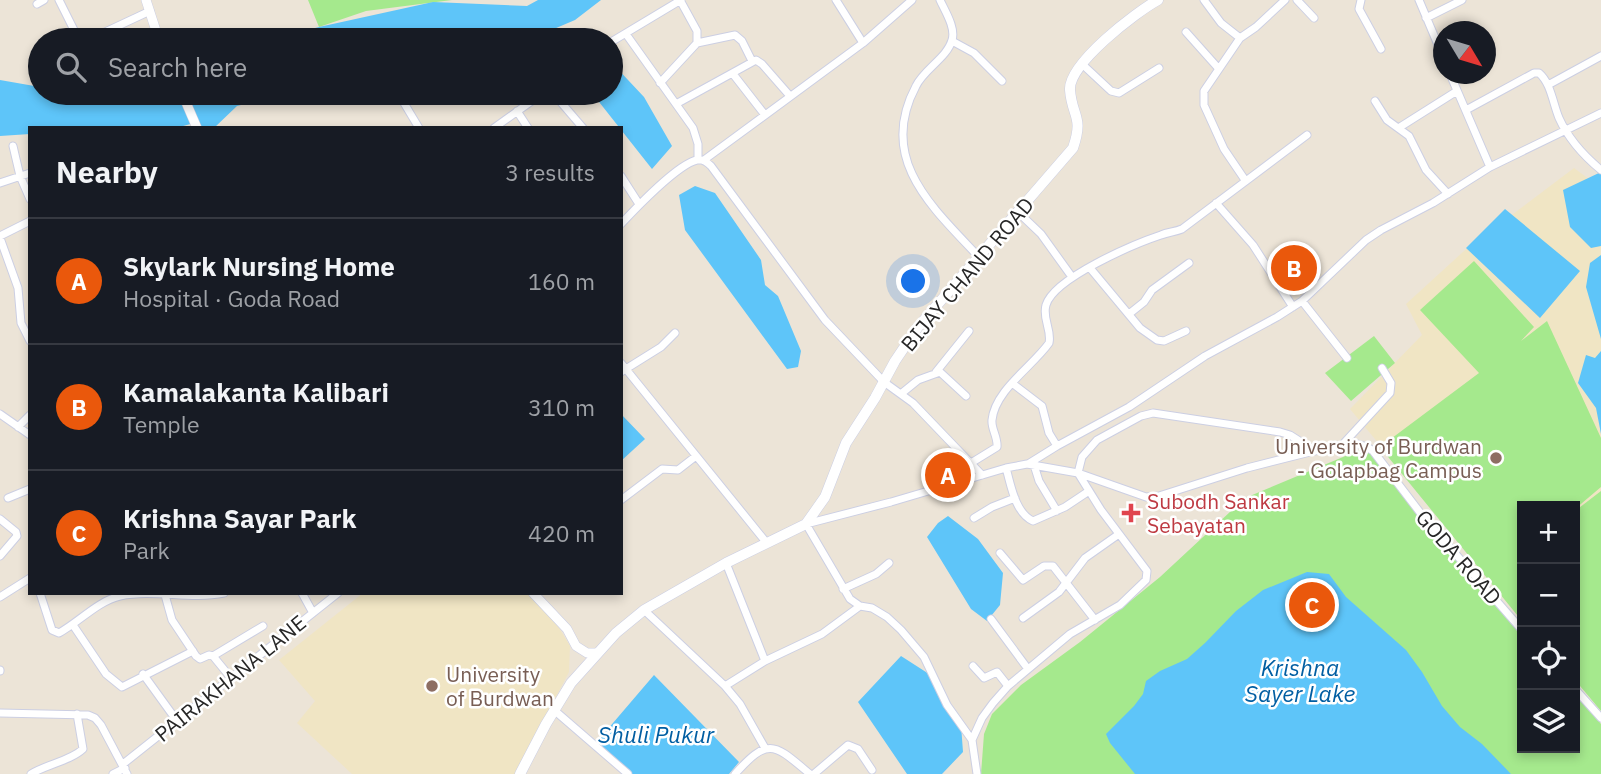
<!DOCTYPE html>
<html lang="en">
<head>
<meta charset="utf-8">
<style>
	:root { --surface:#171b24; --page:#242831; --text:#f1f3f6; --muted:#9ea1a6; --line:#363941; --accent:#ea580c }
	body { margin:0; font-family:"IBM Plex Sans",sans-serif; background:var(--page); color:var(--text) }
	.controls { position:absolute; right:21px; bottom:21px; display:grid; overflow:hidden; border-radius:0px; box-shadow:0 4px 10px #0003 }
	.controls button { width:63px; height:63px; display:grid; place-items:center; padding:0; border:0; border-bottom:2px solid var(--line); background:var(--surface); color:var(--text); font:35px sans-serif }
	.compass { position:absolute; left:1433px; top:21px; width:63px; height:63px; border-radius:50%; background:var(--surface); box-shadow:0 4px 10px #0003; rotate:128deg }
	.you { position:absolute; left:914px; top:282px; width:24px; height:24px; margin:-18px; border:5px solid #fff; border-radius:50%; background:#1a73e8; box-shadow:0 0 0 10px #1a73e833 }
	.badge { display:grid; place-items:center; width:46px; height:46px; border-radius:50%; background:var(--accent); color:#fff; font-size:23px; font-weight:700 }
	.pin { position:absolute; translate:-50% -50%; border:4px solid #fff; box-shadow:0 2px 7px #0006 }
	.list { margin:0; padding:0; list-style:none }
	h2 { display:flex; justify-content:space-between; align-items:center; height:91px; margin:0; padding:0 28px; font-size:30px }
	h2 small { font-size:23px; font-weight:400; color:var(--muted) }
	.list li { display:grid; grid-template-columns:46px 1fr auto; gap:21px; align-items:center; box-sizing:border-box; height:126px; padding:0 28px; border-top:2px solid var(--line) }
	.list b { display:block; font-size:26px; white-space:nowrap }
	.list p { margin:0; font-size:23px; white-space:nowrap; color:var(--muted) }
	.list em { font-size:23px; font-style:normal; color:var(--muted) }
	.icon { flex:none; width:38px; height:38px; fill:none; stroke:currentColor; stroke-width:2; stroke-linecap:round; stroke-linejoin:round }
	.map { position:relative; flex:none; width:1601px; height:774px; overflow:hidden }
	.search { position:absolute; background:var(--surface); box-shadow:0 4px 10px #0003; left:28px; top:28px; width:595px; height:77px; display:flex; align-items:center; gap:18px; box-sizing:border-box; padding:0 24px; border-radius:38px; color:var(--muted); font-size:26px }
	.panel { position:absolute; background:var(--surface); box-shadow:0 4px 10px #0003; left:28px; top:126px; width:595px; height:469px; border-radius:0px }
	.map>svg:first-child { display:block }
	.education { fill:#f0e5c4 }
	.green { fill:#a5e98d }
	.water { fill:#5ec5f9 }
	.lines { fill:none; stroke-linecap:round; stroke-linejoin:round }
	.minor-casing { stroke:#cccfe3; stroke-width:9 }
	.tertiary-casing { stroke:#cccfe3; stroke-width:10 }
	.secondary-casing { stroke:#cccfe3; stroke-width:11 }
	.minor { stroke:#fff; stroke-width:7 }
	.tertiary { stroke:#fff; stroke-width:9 }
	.secondary { stroke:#fff; stroke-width:10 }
	.education-dot { fill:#8d6e63; stroke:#fff; stroke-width:2.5 }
	.health-dot { fill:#e0444e; stroke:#fff; stroke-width:2.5 }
	.labels { text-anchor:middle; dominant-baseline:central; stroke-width:5; stroke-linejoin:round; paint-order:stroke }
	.street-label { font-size:21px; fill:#272727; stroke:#fff }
	.education-label { font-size:21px; fill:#785e54; stroke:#fff; text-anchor:end }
	.health-label { font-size:21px; fill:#be3a42; stroke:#fff; text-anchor:start }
	.water-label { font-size:23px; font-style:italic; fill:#015ea2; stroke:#fff }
</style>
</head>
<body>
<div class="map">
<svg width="1601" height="774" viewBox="0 0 1601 774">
	<rect width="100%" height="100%" fill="#ece4d7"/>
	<path class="education" d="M1574 168 1601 188V710L1575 679V506H1522V616L1350 409 1422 335 1406 304 1464 251Z
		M363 593H529L556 623 570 646 569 672 515 774H352L297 723 315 701 279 660Z"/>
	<path class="green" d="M308 0H452L366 11 319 27Z
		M1474 261 1534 327 1521 341 1547 321 1601 438V487L1575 509V506H1522V621L1380 447 1479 373 1420 310Z
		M1374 336 1395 363 1351 401 1325 373Z
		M1367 447 1522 632V748H1575V693L1601 724V774H981L984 734 992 714 1021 685 1080 642 1160 577 1245 498Z
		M1601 491V711L1575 680V511Z"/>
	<path class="water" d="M538 0H601L575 20 528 40H269L319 27 433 2 527 6Z
		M613 64 644 97 672 146 652 169 592 93H611V66Z
		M0 80 40 87V93H124L145 101 151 93H289L237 106 214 128H197L194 123 176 128H30V134L0 136Z
		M1601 172V246L1591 248 1570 227 1563 190Z
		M695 186 715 193 761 260 765 285 778 296 801 351 798 367 787 369 685 230 679 195Z
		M1505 209 1580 271 1540 318 1466 248Z
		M1601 255V339L1586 287 1590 263Z
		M1601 351V434L1596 408 1578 383 1586 355 1595 358Z
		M621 414 645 439 621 461Z
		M948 516 978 539 1003 573 1000 605 987 621 971 609 927 537 938 523Z
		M1307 572 1329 574 1346 597 1406 650 1422 672 1442 706 1460 727 1482 744 1511 774H1135L1110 743 1106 734 1134 706 1143 694 1146 681 1160 671 1187 659 1205 643 1236 611 1263 590Z
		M901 656 929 674 961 725 963 752 942 774H907L858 702Z
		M654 675 739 762 729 774H632L602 746 601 737Z"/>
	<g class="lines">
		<g class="minor-casing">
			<path id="minor" d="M59 0 79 40
				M836 0 863 43
				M940 0C945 11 956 28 952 40 947 58 924 69 916 86 877 159 932 207 978 256
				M1204 0 1221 23 1240 38
				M1297 0 1314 18
				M1361 0 1359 9 1381 49
				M1419 0 1444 59
				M37 4 44 0
				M1426 18 1462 0
				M1186 32 1219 69
				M626 34 693 128 698 144V160
				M88 40 150 11
				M952 41 974 53 1002 81
				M611 42 681 0
				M697 43 735 35 742 41 752 61
				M1082 64 1111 91 1119 93 1159 68
				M733 74 765 115
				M1450 74 1490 167
				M660 83 697 43V31L680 0
				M1548 85 1601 56
				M398 93 419 128
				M553 93 583 128
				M1375 101 1387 120 1409 136 1426 170 1448 194
				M676 104 756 60 762 64 790 96
				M1466 110 1534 73H1539C1551 83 1553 104 1559 118 1568 138 1584 156 1601 170
				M517 111 528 128
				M1400 127 1457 91
				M494 128 543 93
				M13 146 20 176 30 199
				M704 160 863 43 912 0
				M621 176 639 204
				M1245 180 1224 149 1204 105V91L1240 38 1256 27 1285 0
				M0 183 30 173
				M1216 203 1253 245 1293 307
				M1018 212 1041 234 1072 277
				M621 224C635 209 678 164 697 160 703 159 707 162 711 166L825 320 884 382 913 403 982 475
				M0 236 30 221
				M0 238 18 288 21 323 30 341
				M1090 268 1140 328 1157 340 1164 341 1186 331
				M1302 301 1347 358
				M1129 314 1144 302 1152 290 1189 263
				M621 363 766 542
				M621 372 661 347 675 333
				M936 372 969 331
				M1012 383 1042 406 1049 433 1057 446
				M902 393 918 380 940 372 966 396
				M0 414 30 435
				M18 427 30 415
				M1343 444 1390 393 1391 383 1382 368
				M971 463 997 447C998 437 991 429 992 420 995 390 1033 366 1049 343 1052 330 1042 319 1046 305 1054 278 1134 244 1161 235 1168 232 1175 232 1182 229L1307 135
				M1028 464 1057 446 1129 407 1205 356 1277 317 1302 301 1366 240 1381 230 1433 203 1490 167 1601 113
				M1034 465 1039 481 1057 511
				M1006 468C1011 485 1015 513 1033 521L1065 507 1089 491
				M8 498 30 489
				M621 500 662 469 678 470 696 456
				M974 518 992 507 1015 498
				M0 519 16 532 17 536 0 556
				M1000 553 1023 580 1044 566H1053L1095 620
				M726 563 765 661
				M843 589 876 574 889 563
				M40 593 52 630 59 633C79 622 98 601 120 596 155 589 190 600 224 593
				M302 593 313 613
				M165 595 172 620 196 656 200 659 209 655 213 656 231 678
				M0 597 30 578
				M644 610 725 686 740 704 765 748
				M1023 618 1059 592 1085 558 1119 534
				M991 619 1028 669
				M73 625 106 674 122 687 193 651
				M213 656 263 626
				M973 666 984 678 997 672 1008 686
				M0 670V671
				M143 674 177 721
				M725 686 765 661 822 634 860 606
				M1575 689 1601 718
				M554 710 628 774
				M0 713 88 715 95 718 101 725 127 774
				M972 740 947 705 924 657 901 630 887 617 872 608 860 606 850 599 806 524 891 502 1006 468 1027 464 1078 473 1146 497 1159 496 1247 468 1322 449 1354 443 1367 447 1373 451 1425 519 1522 630
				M123 764 338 593
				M31 774C47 764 70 761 83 749L77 714
				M113 774 125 768
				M735 774C769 736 774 744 810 774
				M814 774 848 745 858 749 872 770
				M977 774 972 740 982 718 993 703 1008 686 1070 634 1120 605 1146 580 1147 571 1101 510 1078 473 1082 457 1097 440 1141 416 1153 413 1280 432 1290 435 1315 451"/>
		</g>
		<g class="tertiary-casing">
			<path id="tertiary" d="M146 0 159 40
				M182 93 197 128
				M533 593 567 629 576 646 587 653H597"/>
		</g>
		<g class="secondary-casing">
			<path id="secondary" d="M520 774 546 724 571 683 616 633 644 610 726 563 806 524 825 497 846 443 875 398 895 361 918 327 1073 148C1084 116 1072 117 1070 90 1068 64 1136 12 1158 0"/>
		</g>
		<use href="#minor" class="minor"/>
		<use href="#tertiary" class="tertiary"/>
		<use href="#secondary" class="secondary"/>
	</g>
	<g class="education-dot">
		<circle cx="1496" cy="458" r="7"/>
		<circle cx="432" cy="686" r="7"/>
	</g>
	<path class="health-dot" d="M1127.5 502.5h7v7h7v7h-7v7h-7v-7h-7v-7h7z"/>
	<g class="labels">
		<g class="street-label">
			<text transform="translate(967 274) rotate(-50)">BIJAY CHAND ROAD</text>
			<text transform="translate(1459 557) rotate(49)">GODA ROAD</text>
			<text transform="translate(230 678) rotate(-39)">PAIRAKHANA LANE</text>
		</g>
		<g class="education-label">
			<text x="1482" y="446">University of Burdwan<tspan x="1482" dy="24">- Golapbag Campus</tspan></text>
			<text x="446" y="674" text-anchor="start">University<tspan x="446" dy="24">of Burdwan</tspan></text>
		</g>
		<g class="health-label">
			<text x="1147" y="501">Subodh Sankar<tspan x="1147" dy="24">Sebayatan</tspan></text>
		</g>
		<g class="water-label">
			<text x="1300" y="667">Krishna<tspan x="1300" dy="26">Sayer Lake</tspan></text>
			<text x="656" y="734">Shuli Pukur</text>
		</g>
	</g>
</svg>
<div class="controls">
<button>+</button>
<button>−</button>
<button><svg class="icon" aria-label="locate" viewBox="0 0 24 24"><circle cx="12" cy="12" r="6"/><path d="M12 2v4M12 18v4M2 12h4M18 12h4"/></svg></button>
<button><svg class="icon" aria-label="layers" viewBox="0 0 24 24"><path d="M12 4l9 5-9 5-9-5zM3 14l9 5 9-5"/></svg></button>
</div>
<svg class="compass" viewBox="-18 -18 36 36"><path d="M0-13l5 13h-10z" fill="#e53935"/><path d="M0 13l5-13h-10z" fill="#9ea1a6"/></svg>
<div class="you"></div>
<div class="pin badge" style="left:948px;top:475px">A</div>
<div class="pin badge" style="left:1294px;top:268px">B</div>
<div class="pin badge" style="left:1312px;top:605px">C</div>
<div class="search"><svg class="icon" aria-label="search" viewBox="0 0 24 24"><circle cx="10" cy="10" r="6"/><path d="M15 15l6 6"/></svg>Search here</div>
<section class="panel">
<h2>Nearby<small>3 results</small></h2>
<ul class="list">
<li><span class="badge">A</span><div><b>Skylark Nursing Home</b><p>Hospital · Goda Road</p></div><em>160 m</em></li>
<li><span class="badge">B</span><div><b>Kamalakanta Kalibari</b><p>Temple</p></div><em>310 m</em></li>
<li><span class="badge">C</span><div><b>Krishna Sayar Park</b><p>Park</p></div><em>420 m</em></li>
</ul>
</section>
</div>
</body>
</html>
